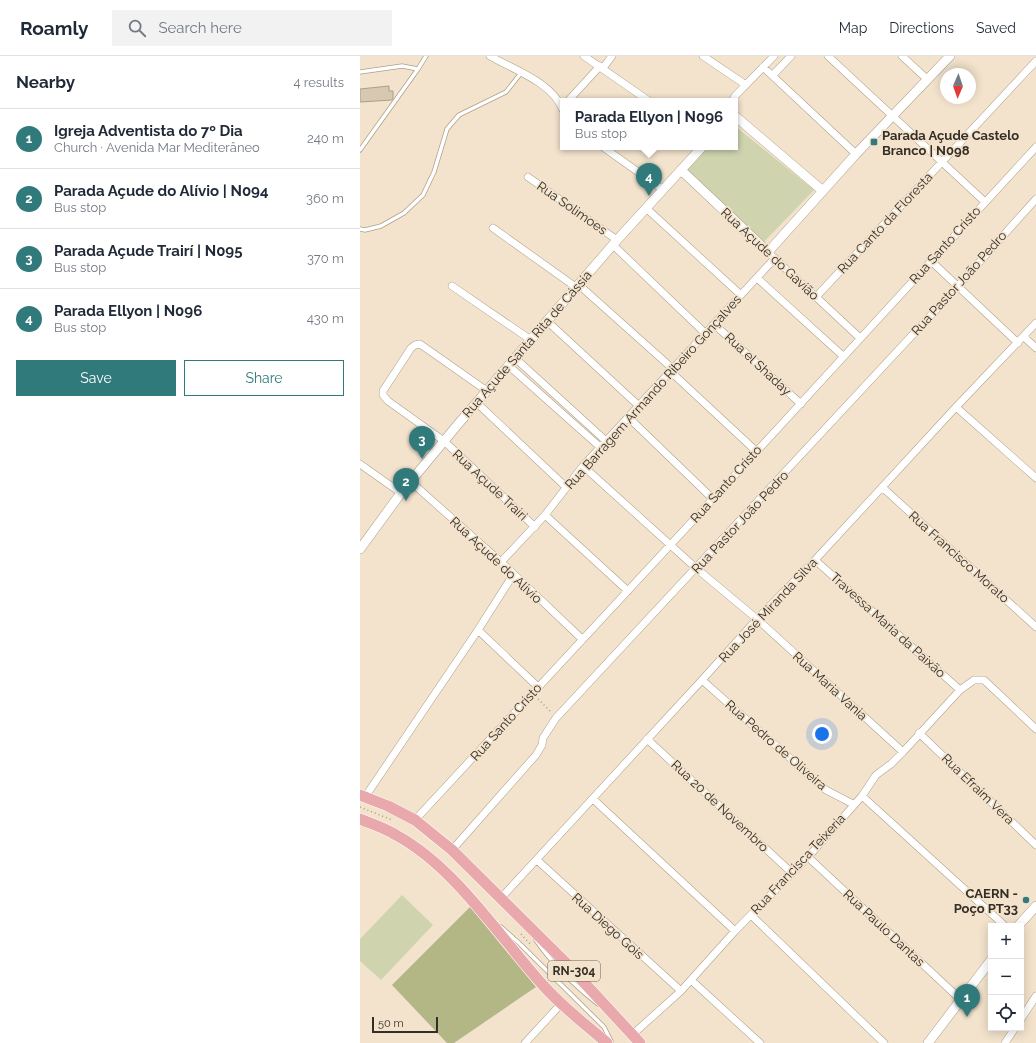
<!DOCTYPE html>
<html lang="en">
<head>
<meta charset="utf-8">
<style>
	:root { --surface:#fff; --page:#f2f2f3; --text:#1f2937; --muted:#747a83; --line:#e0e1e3; --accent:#317a7b }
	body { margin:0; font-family:Raleway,sans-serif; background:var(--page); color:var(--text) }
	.controls { position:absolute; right:12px; bottom:12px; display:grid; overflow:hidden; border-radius:0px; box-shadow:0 2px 10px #0003 }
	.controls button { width:36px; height:36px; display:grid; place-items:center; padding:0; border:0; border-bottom:1px solid var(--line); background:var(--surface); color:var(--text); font:20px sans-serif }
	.compass { position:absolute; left:580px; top:12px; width:36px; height:36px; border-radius:50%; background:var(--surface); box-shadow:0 2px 10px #0003; rotate:182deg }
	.scale { position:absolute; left:12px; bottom:10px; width:66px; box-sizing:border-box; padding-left:4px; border:2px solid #342e25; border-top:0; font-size:11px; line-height:14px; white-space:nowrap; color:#342e25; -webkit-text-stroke:3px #f3e3cd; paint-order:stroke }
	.you { position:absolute; left:462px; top:678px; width:14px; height:14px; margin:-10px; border:3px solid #fff; border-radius:50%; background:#1a73e8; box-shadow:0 0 0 6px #1a73e833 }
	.badge { display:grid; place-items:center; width:26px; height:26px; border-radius:50%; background:var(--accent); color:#fff; font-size:13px; font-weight:700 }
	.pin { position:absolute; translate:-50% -33px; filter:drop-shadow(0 1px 2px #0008) }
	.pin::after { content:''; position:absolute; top:21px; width:14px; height:12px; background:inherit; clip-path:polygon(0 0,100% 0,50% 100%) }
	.popup { position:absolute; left:200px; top:42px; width:178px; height:52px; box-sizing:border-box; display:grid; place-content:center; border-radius:0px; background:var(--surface); filter:drop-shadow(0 1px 3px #0005); font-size:13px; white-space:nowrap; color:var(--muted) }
	.popup b { font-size:15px; color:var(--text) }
	.popup::after { content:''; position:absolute; left:50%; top:100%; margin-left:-8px; border:8px solid transparent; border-top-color:var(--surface) }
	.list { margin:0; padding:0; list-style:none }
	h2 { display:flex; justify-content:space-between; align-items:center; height:52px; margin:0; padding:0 16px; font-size:17px }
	h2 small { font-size:13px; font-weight:400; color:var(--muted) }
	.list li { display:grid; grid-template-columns:26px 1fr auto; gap:12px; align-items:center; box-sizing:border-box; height:60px; padding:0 16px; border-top:1px solid var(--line) }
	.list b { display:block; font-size:15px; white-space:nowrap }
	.list p { margin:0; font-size:13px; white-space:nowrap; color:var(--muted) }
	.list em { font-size:13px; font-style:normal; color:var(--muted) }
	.actions { display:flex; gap:8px; padding:12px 16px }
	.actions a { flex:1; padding:9px 0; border:1px solid var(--accent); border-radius:0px; text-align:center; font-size:14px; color:var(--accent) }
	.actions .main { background:var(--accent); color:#fff }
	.icon { flex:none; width:22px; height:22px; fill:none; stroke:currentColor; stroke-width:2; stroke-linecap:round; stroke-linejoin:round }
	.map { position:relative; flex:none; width:676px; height:987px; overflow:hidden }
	header { display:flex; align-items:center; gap:24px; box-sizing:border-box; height:56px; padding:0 20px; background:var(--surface); border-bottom:1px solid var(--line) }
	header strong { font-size:19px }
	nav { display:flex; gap:22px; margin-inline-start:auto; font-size:14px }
	.search { width:280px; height:36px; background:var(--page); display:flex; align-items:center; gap:10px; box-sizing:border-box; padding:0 14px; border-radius:0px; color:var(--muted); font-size:15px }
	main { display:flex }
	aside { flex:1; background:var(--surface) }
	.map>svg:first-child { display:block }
	.green { fill:#cfd4af }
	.forest { fill:#b2b785 }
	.building { fill:#d7c8b2; stroke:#ac9e88 }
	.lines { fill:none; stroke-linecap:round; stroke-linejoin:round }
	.service-casing { stroke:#aea08a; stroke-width:5 }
	.minor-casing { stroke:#aea08a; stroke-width:8 }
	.tertiary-casing { stroke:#aea08a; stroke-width:10 }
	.primary-casing { stroke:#fff; stroke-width:12 }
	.path { stroke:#a49887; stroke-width:1.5; stroke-dasharray:1 3; stroke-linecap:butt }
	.service { stroke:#fff; stroke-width:3.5 }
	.minor { stroke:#fff; stroke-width:7 }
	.tertiary { stroke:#fff; stroke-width:9 }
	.primary { stroke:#e9a9ac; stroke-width:11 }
	.poi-dot { fill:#317a7b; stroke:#f3e3cd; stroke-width:1.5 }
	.labels { text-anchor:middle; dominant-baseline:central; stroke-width:3.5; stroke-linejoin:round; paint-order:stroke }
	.shield { fill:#f3e3cd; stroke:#6d6457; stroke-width:1 }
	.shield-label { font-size:12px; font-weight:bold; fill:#342e25 }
	.poi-label { font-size:13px; font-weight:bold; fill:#342e25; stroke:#f3e3cd; text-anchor:start }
	.street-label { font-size:13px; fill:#342e25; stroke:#f3e3cd }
</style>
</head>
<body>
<header>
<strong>Roamly</strong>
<div class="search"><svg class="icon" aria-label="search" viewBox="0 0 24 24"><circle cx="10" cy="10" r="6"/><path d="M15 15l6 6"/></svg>Search here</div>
<nav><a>Map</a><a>Directions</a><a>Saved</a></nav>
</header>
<main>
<aside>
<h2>Nearby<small>4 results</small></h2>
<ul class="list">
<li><span class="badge">1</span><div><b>Igreja Adventista do 7º Dia</b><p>Church · Avenida Mar Mediterâneo</p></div><em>240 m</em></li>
<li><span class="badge">2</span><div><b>Parada Açude do Alívio | N094</b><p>Bus stop</p></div><em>360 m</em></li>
<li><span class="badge">3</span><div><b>Parada Açude Trairí | N095</b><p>Bus stop</p></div><em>370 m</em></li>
<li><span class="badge">4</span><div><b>Parada Ellyon | N096</b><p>Bus stop</p></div><em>430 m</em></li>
</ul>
<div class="actions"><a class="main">Save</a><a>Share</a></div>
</aside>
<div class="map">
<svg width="676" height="987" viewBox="0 0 676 987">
	<rect width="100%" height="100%" fill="#f3e3cd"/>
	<path class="green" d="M375 70 454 134 402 188 324 116 348 91H375Z
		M42 839 73 869 21 924 0 905V883Z"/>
	<path class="forest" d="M110 851 176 931 94 987H87L32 929Z"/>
	<path class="building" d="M29 30V35H33V42L32 44 0 46V33Z"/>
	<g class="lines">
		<g class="service-casing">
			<path id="service" d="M58 13 66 0
				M0 16 42 10 58 13 0 94
				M0 173 5 174 21 170 44 157 63 139 74 116 87 73 99 59 146 36 161 17
				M141 871 159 887 244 971 251 985
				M176 884C193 909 214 929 238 948"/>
		</g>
		<g class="minor-casing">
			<path id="minor" d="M130 0C154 14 192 26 203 54
				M224 0 289 45
				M343 0 386 29
				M468 0 625 146
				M542 0 568 24
				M403 11 496 98
				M243 12 252 0
				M413 19 431 0
				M208 45 240 10
				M372 45 375 40 414 0
				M243 91 302 133
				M168 121 257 184
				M286 152 381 239
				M133 172 217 232
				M253 189 346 278
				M412 200 500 282
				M571 205 658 287
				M397 222 483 300
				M219 229 313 313
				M92 230 171 284
				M456 241 676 5
				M188 266 279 350
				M355 269 441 348
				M664 281 676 292
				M155 302 246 385
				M149 310 240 391
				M311 316 396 395
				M127 335 60 288 55 289 51 292 23 335V339L28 345 84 385 175 471
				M117 347 206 431
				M596 351 676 422
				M269 362 353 443
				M0 408 41 437
				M223 410 337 513 397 563 543 696
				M50 425 141 506 222 583
				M522 431 676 571
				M185 459 268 535
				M455 504 600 634
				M141 506 185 459 223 410 415 202
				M118 574 178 631
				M342 624 466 734 493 748
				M559 677 676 789
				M287 683 432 817
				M502 740 645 870
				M5 741 118 574 153 519
				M233 743 375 875
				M55 764 353 443 676 91
				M92 794 176 699 182 689 183 682 196 662 598 230 676 143
				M448 801 600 943
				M177 804 321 935
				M141 842 342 624 397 563 455 504 596 351 676 267
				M391 859 524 987
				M331 924 400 987
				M661 963 676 940
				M272 979 321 935 375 875 448 801 502 740 516 719 531 708 543 696 600 634 614 624H624L676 673
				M165 987 201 948
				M645 987 655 972"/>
		</g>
		<g class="tertiary-casing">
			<path id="tertiary" d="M375 60 463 135
				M321 114 408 196 496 98 590 0
				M0 493 41 437 99 367 257 184 342 91
				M658 870 676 850
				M568 987 631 904"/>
		</g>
		<g class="primary-casing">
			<path id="primary" d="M0 739 28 750 55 764 92 794 206 907 280 987
				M0 763C12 768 25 772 36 779 95 811 138 879 182 928 201 950 225 968 247 987"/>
		</g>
		<path class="path" d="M178 643 191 656
			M0 751 32 764
			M161 878 171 889"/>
		<use href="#service" class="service"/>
		<use href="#minor" class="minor"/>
		<use href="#tertiary" class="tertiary"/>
		<use href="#primary" class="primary"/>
	</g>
	<g class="poi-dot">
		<rect x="510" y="82" width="8" height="8" rx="2"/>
		<circle cx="666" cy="844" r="4"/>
	</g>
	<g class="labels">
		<rect class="shield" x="188" y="905" width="52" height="20" rx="3"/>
		<g class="shield-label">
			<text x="214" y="915">RN-304</text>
		</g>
		<g class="poi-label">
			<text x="522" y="79">Parada Açude Castelo<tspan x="522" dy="15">Branco | N098</tspan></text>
			<text x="658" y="837" text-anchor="end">CAERN -<tspan x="658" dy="15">Poço PT33</tspan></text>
		</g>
		<g class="street-label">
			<text transform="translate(212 152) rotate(35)">Rua Solimoes</text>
			<text transform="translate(525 167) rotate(-47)">Rua Canto da Floresta</text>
			<text transform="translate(585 189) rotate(-48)">Rua Santo Cristo</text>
			<text transform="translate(410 198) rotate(43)">Rua Açude do Gavião</text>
			<text transform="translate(599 227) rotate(-48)">Rua Pastor João Pedro</text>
			<text transform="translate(167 288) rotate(-49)">Rua Açude Santa Rita de Cássia</text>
			<text transform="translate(398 308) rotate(43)">Rua el Shaday</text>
			<text transform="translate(293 336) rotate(-48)">Rua Barragem Armando Ribeiro Gonçalves</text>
			<text transform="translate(366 428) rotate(-48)">Rua Santo Cristo</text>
			<text transform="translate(130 429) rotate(43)">Rua Açude Trairi</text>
			<text transform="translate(380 466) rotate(-47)">Rua Pastor João Pedro</text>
			<text transform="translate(599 501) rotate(42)">Rua Francisco Morato</text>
			<text transform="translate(136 504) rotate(43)">Rua Açude do Alivio</text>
			<text transform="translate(408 554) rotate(-47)">Rua José Miranda Silva</text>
			<text transform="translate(528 569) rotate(42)">Travessa Maria da Paixão</text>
			<text transform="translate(470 630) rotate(42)">Rua Maria Vania</text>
			<text transform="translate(146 666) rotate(-48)">Rua Santo Cristo</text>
			<text transform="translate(416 689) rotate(41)">Rua Pedro de Oliveira</text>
			<text transform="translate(618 733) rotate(44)">Rua Efraim Vera</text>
			<text transform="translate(360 750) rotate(43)">Rua 20 de Novembro</text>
			<text transform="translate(438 808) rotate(-47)">Rua Francisca Teixeria</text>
			<text transform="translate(248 870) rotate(42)">Rua Diego Gois</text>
			<text transform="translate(524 872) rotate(43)">Rua Paulo Dantas</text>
		</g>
	</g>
</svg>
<div class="controls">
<button>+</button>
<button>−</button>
<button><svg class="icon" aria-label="locate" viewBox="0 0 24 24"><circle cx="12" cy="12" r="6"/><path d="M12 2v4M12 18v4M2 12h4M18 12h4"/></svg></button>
</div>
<svg class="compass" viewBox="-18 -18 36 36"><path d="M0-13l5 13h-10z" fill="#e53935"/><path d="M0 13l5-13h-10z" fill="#747a83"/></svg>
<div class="scale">50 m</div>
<div class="you"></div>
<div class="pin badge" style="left:607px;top:961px">1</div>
<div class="pin badge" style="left:46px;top:445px">2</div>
<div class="pin badge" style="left:62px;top:403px">3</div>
<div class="pin badge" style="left:289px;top:140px">4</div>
<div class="popup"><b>Parada Ellyon | N096</b>Bus stop</div>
</div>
</main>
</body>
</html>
